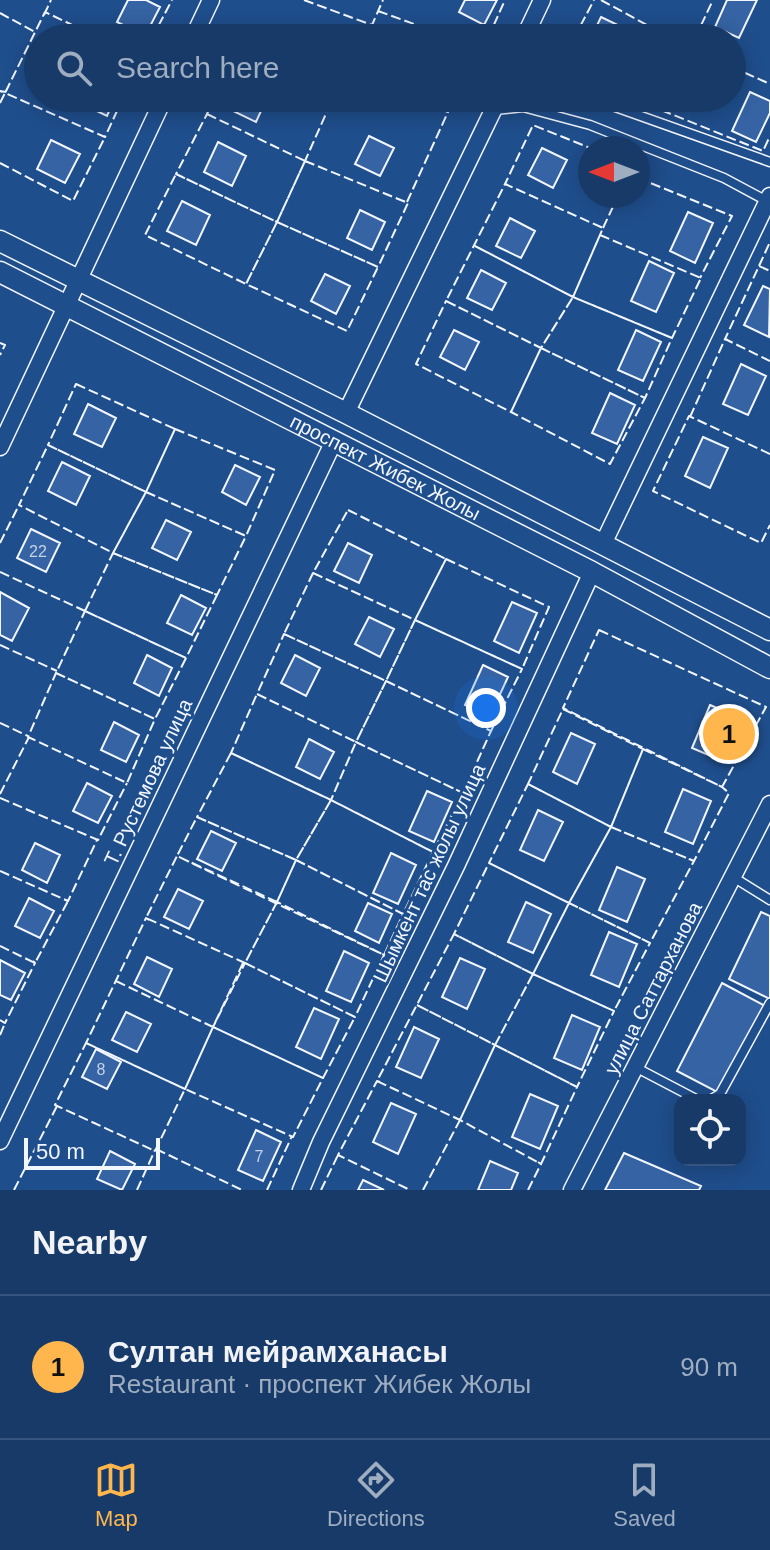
<!DOCTYPE html>
<html lang="en">
<head>
<meta charset="utf-8">
<style>
	:root { --surface:#173a69; --page:#20416f; --text:#f1f3f6; --muted:#9eadc0; --line:#36547d; --accent:#ffb74d }
	body { margin:0; font-family:Arial,sans-serif; background:var(--page); color:var(--text) }
	.controls { position:absolute; right:24px; bottom:24px; display:grid; overflow:hidden; border-radius:16px; box-shadow:0 4px 20px #0003 }
	.controls button { width:72px; height:72px; display:grid; place-items:center; padding:0; border:0; border-bottom:2px solid var(--line); background:var(--surface); color:var(--text); font:40px sans-serif }
	.compass { position:absolute; left:578px; top:136px; width:72px; height:72px; border-radius:50%; background:var(--surface); box-shadow:0 4px 20px #0003; rotate:270deg }
	.scale { position:absolute; left:24px; bottom:20px; width:136px; box-sizing:border-box; padding-left:8px; border:4px solid #f2f6ff; border-top:0; font-size:22px; line-height:28px; white-space:nowrap; color:#f2f6ff; -webkit-text-stroke:6px #1f4e8c; paint-order:stroke }
	.you { position:absolute; left:486px; top:708px; width:28px; height:28px; margin:-20px; border:6px solid #fff; border-radius:50%; background:#1a73e8; box-shadow:0 0 0 12px #1a73e833 }
	.badge { display:grid; place-items:center; width:52px; height:52px; border-radius:50%; background:var(--accent); color:#111; font-size:26px; font-weight:700 }
	.pin { position:absolute; translate:-50% -50%; border:4px solid #fff; box-shadow:0 2px 8px #0006 }
	.list { margin:0; padding:0; list-style:none }
	h2 { display:flex; justify-content:space-between; align-items:center; height:104px; margin:0; padding:0 32px; font-size:34px }
	h2 small { font-size:26px; font-weight:400; color:var(--muted) }
	.list li { display:grid; grid-template-columns:52px 1fr auto; gap:24px; align-items:center; box-sizing:border-box; height:144px; padding:0 32px; border-top:2px solid var(--line) }
	.list b { display:block; font-size:30px; white-space:nowrap }
	.list p { margin:0; font-size:26px; white-space:nowrap; color:var(--muted) }
	.list em { font-size:26px; font-style:normal; color:var(--muted) }
	.icon { flex:none; width:44px; height:44px; fill:none; stroke:currentColor; stroke-width:2; stroke-linecap:round; stroke-linejoin:round }
	.map { position:relative; flex:none; width:770px; height:1190px; overflow:hidden }
	.search { position:absolute; background:var(--surface); box-shadow:0 4px 20px #0003; left:24px; right:24px; top:24px; height:88px; display:flex; align-items:center; gap:20px; box-sizing:border-box; padding:0 28px; border-radius:44px; color:var(--muted); font-size:30px }
	.sheet { height:248px; background:var(--surface) }
	nav { display:flex; justify-content:space-around; align-items:center; box-sizing:border-box; height:112px; border-top:2px solid var(--line); background:var(--surface); font-size:22px; color:var(--muted) }
	nav a { display:grid; justify-items:center; gap:4px }
	nav .on { color:var(--accent) }
	.map>svg:first-child { display:block }
	.building { fill:#3563a3; stroke:#f2f6ff; stroke-width:2 }
	.lines { fill:none; stroke-linecap:round; stroke-linejoin:round }
	.service-casing { stroke:#f2f6ff; stroke-width:11 }
	.minor-casing { stroke:#f2f6ff; stroke-width:19 }
	.tertiary-casing { stroke:#f2f6ff; stroke-width:23 }
	.service { stroke:#1f4e8c; stroke-width:8 }
	.minor { stroke:#1f4e8c; stroke-width:16 }
	.tertiary { stroke:#1f4e8c; stroke-width:20 }
	.fence { stroke:#f2f6ff; stroke-width:2; stroke-dasharray:10 4; stroke-linecap:butt }
	.labels { text-anchor:middle; dominant-baseline:central; stroke-width:6; stroke-linejoin:round; paint-order:stroke }
	.number-label { font-size:16px; fill:#c3d1e8 }
	.street-label { font-size:20px; fill:#f2f6ff; stroke:#1f4e8c }
</style>
</head>
<body>
<div class="map">
<svg width="770" height="1190" viewBox="0 0 770 1190">
	<rect width="100%" height="100%" fill="#1f4e8c"/>
	<path class="building" d="M128 0H146L160 7 145 36 117 22Z
		M465 0H497L484 25 459 12Z
		M727 0H757L739 38 715 27Z
		M601 17 626 29 622 38H591Z
		M750 92 770 101V113L756 142 732 131Z
		M80 98H115L107 116 78 102Z
		M232 98H267L256 122 227 108Z
		M369 136 394 148 380 176 355 164Z
		M51 140 80 154 65 183 37 169Z
		M218 142 246 156 232 186 204 172Z
		M542 148 567 160 553 188 528 175Z
		M182 201 210 215 196 245 167 231Z
		M360 210 385 222 372 250 347 238Z
		M688 212 713 223 695 263 670 251Z
		M510 218 535 231 521 258 496 246Z
		M649 261 674 273 656 312 631 301Z
		M481 270 506 283 492 310 467 298Z
		M325 274 350 286 336 314 311 301Z
		M763 286 770 289 769 337 744 325Z
		M454 330 479 342 465 370 440 357Z
		M636 330 661 342 643 381 618 370Z
		M741 364 766 376 748 415 723 404Z
		M610 393 635 405 617 444 592 433Z
		M88 404 116 418 102 447 74 434Z
		M703 437 728 448 710 488 685 476Z
		M62 462 90 476 76 505 48 491Z
		M235 465 260 477 246 505 222 492Z
		M166 520 191 532 177 560 152 548Z
		M31 529 60 543 46 572 17 558Z
		M348 543 372 555 359 583 334 571Z
		M0 592 29 608 12 641 0 635Z
		M181 595 206 608 192 635 167 623Z
		M512 602 537 613 519 653 494 641Z
		M369 617 394 629 380 657 355 644Z
		M147 655 172 668 159 696 134 683Z
		M295 655 320 668 306 696 281 683Z
		M483 665 508 677 490 716 465 705Z
		M710 705 738 717 720 760 692 748Z
		M114 722 139 735 126 762 101 750Z
		M571 733 595 744 577 784 553 772Z
		M309 739 334 752 320 779 296 767Z
		M87 783 112 796 98 823 73 811Z
		M683 789 711 801 693 844 665 832Z
		M427 791 452 802 434 842 409 831Z
		M538 810 563 822 544 861 520 850Z
		M211 831 236 843 222 871 197 859Z
		M35 843 60 855 47 883 22 870Z
		M391 853 416 865 398 904 373 893Z
		M617 867 645 879 627 922 599 910Z
		M178 889 203 901 189 929 164 917Z
		M29 898 54 911 40 938 15 926Z
		M526 902 551 914 533 953 508 942Z
		M368 903 392 914 379 943 355 931Z
		M761 912 770 916V999L729 979Z
		M609 932 637 944 619 987 591 975Z
		M344 951 369 963 351 1002 326 991Z
		M147 957 172 969 159 997 134 984Z
		M460 958 485 969 467 1009 442 997Z
		M0 960 25 973 11 1000 0 995Z
		M722 983 765 1006 719 1093 677 1071Z
		M314 1008 339 1019 321 1059 296 1047Z
		M126 1012 151 1024 137 1052 112 1040Z
		M572 1015 600 1027 582 1070 554 1058Z
		M414 1027 439 1039 421 1078 396 1067Z
		M96 1049 121 1062 107 1089 82 1077Z
		M530 1094 558 1106 540 1149 512 1137Z
		M391 1103 416 1114 398 1154 373 1142Z
		M256 1130 281 1142 263 1181 238 1170Z
		M110 1151 135 1164 122 1190 97 1179Z
		M624 1153 701 1186 699 1190H605Z
		M490 1161 518 1173 511 1190H478Z
		M363 1180 384 1190H358Z"/>
	<g class="lines">
		<g class="service-casing">
			<path id="service" d="M590 98 770 162
				M495 110 523 107 590 125 724 178 767 201
				M733 877 770 900
				M635 1067 698 1100
				M710 1100 720 1094 770 1003"/>
		</g>
		<g class="minor-casing">
			<path id="minor" d="M193 38 211 0
				M524 38 542 0
				M346 413 499 98
				M0 447 164 98
				M603 544 770 196
				M0 1141 334 441
				M301 1190 321 1142 456 866 592 572
				M572 1190 770 804"/>
		</g>
		<g class="tertiary-casing">
			<g id="tertiary">
				<path d="M0 241 346 413 770 630"/>
				<path id="s1" d="M0 272 592 572 770 668"/>
			</g>
		</g>
		<use href="#service" class="service"/>
		<use href="#minor" class="minor"/>
		<use href="#tertiary" class="tertiary"/>
		<path class="fence" d="M304 0 372 25 383 0
			M601 0 671 38
			M378 11 453 38
			M0 13 35 32 34 34
			M44 15 51 0
			M100 38 45 12 5 93 105 137 123 98
			M152 38 172 0
			M243 38 249 26 281 38
			M488 38 505 0
			M574 38 594 0
			M695 38 713 0
			M732 67 770 84
			M636 98 662 109
			M667 98 661 110 763 151 770 136
			M0 103 5 93 0 91 6 92
			M207 114 305 161 277 222 176 174Z
			M208 115 207 114 214 98
			M305 161 408 203 378 267 277 222Z
			M307 162 305 161 333 98
			M0 163 73 201 105 137
			M176 174 277 222 246 284 145 235Z
			M638 178 732 216 700 278
			M508 185 505 184 533 125 590 148
			M407 202 448 112 410 98
			M277 222 378 267 347 331 246 284Z
			M603 228 618 196
			M600 235 701 278 672 338 573 297Z
			M475 246 573 297 541 348 446 301 505 184 603 228 573 297 475 246
			M759 266 770 242
			M573 297 672 338 645 398 541 348Z
			M446 301 541 348 511 412 416 364Z
			M728 340 725 339 759 266 770 271
			M0 343 5 345 0 355
			M541 348 645 398 610 464 511 412Z
			M76 384 175 429 146 492 48 445Z
			M690 417 725 339 770 361
			M175 429 275 470 246 536 146 492Z
			M48 445 146 492 113 553 19 505Z
			M770 454 689 416 653 491 761 543 770 525
			M146 492 246 536 217 595 113 553Z
			M348 510 446 559 415 620 313 573Z
			M0 543 19 505
			M113 553 217 595 186 658 85 611Z
			M446 559 549 607 522 669 415 620Z
			M0 572 85 611 86 610
			M313 573 415 620 386 681 284 634Z
			M85 611 186 658 155 719 56 673Z
			M415 620 522 669 491 731 386 681Z
			M599 630 766 707 722 787 563 708Z
			M284 634 386 681 356 742 257 694Z
			M0 645 57 671
			M56 673 155 719 127 783 28 737Z
			M386 681 491 731 463 793 356 742Z
			M257 694 356 742 331 800 231 753Z
			M563 709 643 749 611 827 528 784Z
			M0 723 28 736
			M356 742 463 793 433 852 331 800Z
			M643 749 722 787 729 793 694 861 611 827Z
			M231 753 331 800 296 860 197 817Z
			M528 784 611 827 569 903 489 863Z
			M0 794 29 737
			M0 798 98 840 127 783
			M331 800 433 852 403 914 296 860Z
			M197 817 296 860 277 902 177 856Z
			M611 827 694 861 650 943 569 903Z
			M296 860 403 914 384 955 277 902Z
			M489 863 569 903 533 974 454 934Z
			M0 871 68 901 97 840
			M277 902 245 963 355 1017 384 955 177 856 146 918 245 963 277 902
			M569 903 650 943 614 1011 533 974Z
			M0 946 35 963 68 901 66 900
			M245 963 355 1017 323 1078 213 1027Z
			M533 974 614 1011 577 1087 495 1045Z
			M116 981 213 1027 243 963
			M116 981 213 1027 185 1089 86 1043 146 918 149 920
			M417 1005 495 1045 460 1120 377 1081 454 934 533 974 495 1045 417 1005
			M0 1020 5 1023 35 963 33 961
			M213 1027 323 1078 293 1137 185 1089Z
			M0 1035 5 1023 3 1022
			M86 1043 185 1089 155 1151 55 1105Z
			M495 1045 577 1087 541 1164 460 1120Z
			M380 1082 377 1081 338 1155 410 1190
			M156 1149 242 1190
			M14 1190 57 1106
			M137 1190 155 1150
			M267 1190 292 1136
			M321 1190 338 1155
			M423 1190 460 1120
			M528 1190 541 1164 538 1162"/>
	</g>
	<g class="labels">
		<g class="number-label">
			<text x="38" y="551">22</text>
			<text x="101" y="1069">8</text>
			<text x="259" y="1156">7</text>
		</g>
		<g class="street-label">
			<text stroke="none"><textPath href="#s1" startOffset="432">проспект Жибек Жолы</textPath></text>
			<text transform="translate(148 782) rotate(-65)">Т. Рустемова улица</text>
			<text transform="translate(429 873) rotate(-65)">Шымкент тас жолы улица</text>
			<text transform="translate(653 988) rotate(-63)">улица Саттарханова</text>
		</g>
	</g>
</svg>
<div class="controls">
<button><svg class="icon" aria-label="locate" viewBox="0 0 24 24"><circle cx="12" cy="12" r="6"/><path d="M12 2v4M12 18v4M2 12h4M18 12h4"/></svg></button>
</div>
<svg class="compass" viewBox="-18 -18 36 36"><path d="M0-13l5 13h-10z" fill="#e53935"/><path d="M0 13l5-13h-10z" fill="#9eadc0"/></svg>
<div class="scale">50 m</div>
<div class="you"></div>
<div class="pin badge" style="left:729px;top:734px">1</div>
<div class="search"><svg class="icon" aria-label="search" viewBox="0 0 24 24"><circle cx="10" cy="10" r="6"/><path d="M15 15l6 6"/></svg>Search here</div>
</div>
<section class="sheet">
<h2>Nearby<small></small></h2>
<ul class="list">
<li><span class="badge">1</span><div><b>Султан мейрамханасы</b><p>Restaurant · проспект Жибек Жолы</p></div><em>90 m</em></li>
</ul>
</section>
<nav>
<a class="on"><svg class="icon" aria-label="map" viewBox="0 0 24 24"><path d="M3 6l6-2 6 2 6-2v14l-6 2-6-2-6 2zM9 4v14M15 6v14"/></svg>Map</a>
<a><svg class="icon" aria-label="directions" viewBox="0 0 24 24"><path d="M12 3l9 9-9 9-9-9zM9 14v-3h6M13 9l2 2-2 2"/></svg>Directions</a>
<a><svg class="icon" aria-label="saved" viewBox="0 0 24 24"><path d="M7 4h10v16l-5-4-5 4z"/></svg>Saved</a>
</nav>
</body>
</html>
